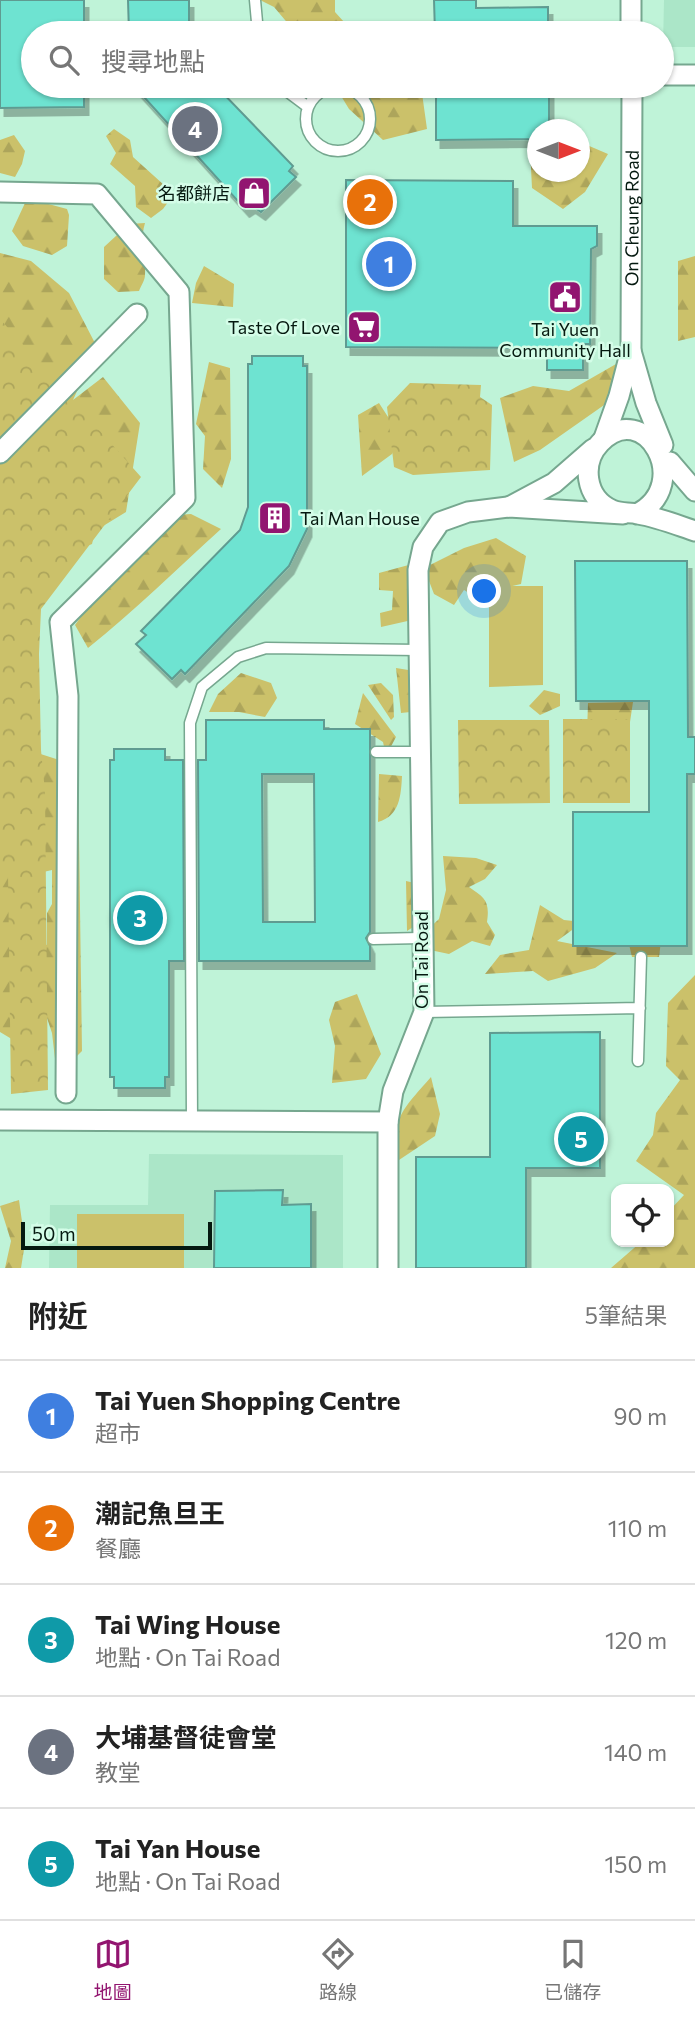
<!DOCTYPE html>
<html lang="zh-TW">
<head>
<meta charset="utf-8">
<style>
	:root { --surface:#fff; --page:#f2f2f2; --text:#222; --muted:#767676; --line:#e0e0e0; --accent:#921570 }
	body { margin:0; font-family:Commissioner,"Noto Sans TC",sans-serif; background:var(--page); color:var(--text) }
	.controls { position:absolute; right:21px; bottom:21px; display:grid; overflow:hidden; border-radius:14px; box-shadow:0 2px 5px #0004 }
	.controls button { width:63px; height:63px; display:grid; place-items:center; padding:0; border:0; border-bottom:2px solid var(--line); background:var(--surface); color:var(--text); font:35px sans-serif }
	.compass { position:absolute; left:527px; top:119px; width:63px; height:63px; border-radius:50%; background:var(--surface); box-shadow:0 2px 5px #0004; rotate:90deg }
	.scale { position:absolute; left:21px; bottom:18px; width:191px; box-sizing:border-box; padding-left:7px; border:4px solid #051910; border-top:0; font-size:19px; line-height:24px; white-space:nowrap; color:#051910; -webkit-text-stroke:5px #d4fde8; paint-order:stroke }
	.you { position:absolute; left:485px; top:592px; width:24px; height:24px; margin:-18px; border:5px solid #fff; border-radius:50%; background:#1a73e8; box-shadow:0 0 0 10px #1a73e833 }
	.badge { display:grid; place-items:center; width:46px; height:46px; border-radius:50%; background:var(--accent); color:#fff; font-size:23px; font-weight:700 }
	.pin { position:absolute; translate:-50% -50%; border:4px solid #fff; box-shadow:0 2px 7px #0006 }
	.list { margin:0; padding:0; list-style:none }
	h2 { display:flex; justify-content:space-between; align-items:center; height:91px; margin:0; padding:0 28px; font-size:30px }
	h2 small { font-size:23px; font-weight:400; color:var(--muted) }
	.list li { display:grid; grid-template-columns:46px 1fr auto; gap:21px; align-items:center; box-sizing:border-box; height:112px; padding:0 28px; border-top:2px solid var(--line) }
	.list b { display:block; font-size:26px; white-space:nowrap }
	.list p { margin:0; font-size:23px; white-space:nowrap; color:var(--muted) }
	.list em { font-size:23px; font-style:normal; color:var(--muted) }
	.icon { flex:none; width:38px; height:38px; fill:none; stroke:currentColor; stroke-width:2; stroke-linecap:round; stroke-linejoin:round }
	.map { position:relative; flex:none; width:695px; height:1268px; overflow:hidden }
	.search { position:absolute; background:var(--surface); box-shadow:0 2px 5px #0004; left:21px; right:21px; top:21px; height:77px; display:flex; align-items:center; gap:18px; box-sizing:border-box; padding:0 24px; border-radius:38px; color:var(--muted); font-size:26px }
	.sheet { height:651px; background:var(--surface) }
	nav { display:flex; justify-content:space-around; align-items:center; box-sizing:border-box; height:98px; border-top:2px solid var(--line); background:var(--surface); font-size:19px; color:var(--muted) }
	nav a { display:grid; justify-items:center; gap:4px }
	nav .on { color:var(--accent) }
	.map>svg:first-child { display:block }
	.built { fill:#abe6c8 }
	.forest { fill:url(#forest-firs); fill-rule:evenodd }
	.park { fill:url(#park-crowns) }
	.pitch { fill:#cbc16a }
	.building { fill:#6ee3d1; stroke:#5f9b91; stroke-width:2; fill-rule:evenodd; filter:url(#shadow) }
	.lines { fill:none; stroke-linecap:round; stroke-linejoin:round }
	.lane-casing { stroke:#76a78f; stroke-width:13 }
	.street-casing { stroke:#76a78f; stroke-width:23 }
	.lane { stroke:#fff; stroke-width:10 }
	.street { stroke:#fff; stroke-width:19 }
	.labels { text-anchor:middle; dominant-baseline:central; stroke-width:5; stroke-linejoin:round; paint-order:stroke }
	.poi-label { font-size:18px; fill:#051910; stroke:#d4fde8; text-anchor:end }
	.street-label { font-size:18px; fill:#051910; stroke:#d4fde8 }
</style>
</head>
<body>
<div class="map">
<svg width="695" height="1268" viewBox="0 0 695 1268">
	<defs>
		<pattern id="forest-firs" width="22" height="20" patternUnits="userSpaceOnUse" patternTransform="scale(1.75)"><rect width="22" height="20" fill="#cbc16a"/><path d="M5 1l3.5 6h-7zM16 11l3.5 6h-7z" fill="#ada55b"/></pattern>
		<pattern id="park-crowns" width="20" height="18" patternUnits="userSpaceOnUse" patternTransform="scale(1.75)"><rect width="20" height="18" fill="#cbc16a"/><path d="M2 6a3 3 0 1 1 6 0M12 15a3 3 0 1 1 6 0" fill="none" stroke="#ada55b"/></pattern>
		<filter id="shadow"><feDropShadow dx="4.5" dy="8" stdDeviation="0" flood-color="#0004"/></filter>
	</defs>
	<rect width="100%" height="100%" fill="#bff3d8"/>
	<path class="built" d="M664 0H695V47H663Z
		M149 1154 343 1155V1268H49L50 1205H148Z"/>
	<path class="forest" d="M260 0H335V12L354 33H296L274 7Z
		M335 86H421L427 129 383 140 349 109Z
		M114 129 130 140 133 157 174 194 163 209 151 218 136 207 135 186 110 164 116 153 106 136Z
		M14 135 25 151 22 164 15 177 0 173V140Z
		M580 142 608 154 585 192 563 209 532 188 530 149 537 147 538 172H580Z
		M41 202 67 209 69 215 67 246 52 255 23 246 12 231 25 203Z
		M145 223C138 248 146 253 145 275 145 280 141 286 139 291L118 292 104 279V247L129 224Z
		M0 253 31 261 69 293 97 347 73 400 103 377 140 423 126 512 95 531 92 544 70 553 0 469Z
		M695 256V337L678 341V261Z
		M204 266 234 284 233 307 192 303 196 283Z
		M209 362 230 368 231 459 222 488 203 469 205 436 196 424Z
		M616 364 607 403 540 450 514 462 500 398 533 386 569 391Z
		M379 403 401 437 392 454 362 476 358 415Z
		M191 514 221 529C177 569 134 611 88 648L75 625 104 585 175 515Z
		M496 538 526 556 521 584 472 595 464 590 454 605 434 594 424 568 464 548Z
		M416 563 412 620 381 627 380 613 392 610 393 591 379 590V573Z
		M396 668 427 673 429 710 401 713Z
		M241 673 271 683 277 698 265 717 239 712H209L218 694Z
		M381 683 393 695 394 717 391 720 368 685Z
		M544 690 560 694V706L540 715 529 706Z
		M363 693 396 737 386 756 383 742 355 724Z
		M633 702 630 722 587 733 588 703Z
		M0 731 25 749 78 766 82 1051 57 1076 52 1033 44 1009 20 1044 0 1032ZM52 870V904L47 913V945L36 940 35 874Z
		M379 774 402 776C401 795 400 816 378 822Z
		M443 856 476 858 497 865 485 879 469 887C485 898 490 901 487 922L495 935 490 946 472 941 449 954 430 950 422 935 439 919 446 890Z
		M406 881 428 886 424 920 407 931Z
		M540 905 564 920 583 922 557 941 617 953 595 968 548 981 533 971 485 974 500 955 529 950Z
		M662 933 659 957H632L627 936Z
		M695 975V1268H611L641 1242H669V1211L684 1195 636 1161 653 1135 656 1113 680 1080 666 1066 668 1003Z
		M357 994 381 1054 366 1079 332 1083 335 1046 329 1020 335 1002Z
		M431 1077 440 1114 435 1136 396 1162C391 1118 403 1109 431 1077Z
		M19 1200 25 1243 21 1268H5L11 1241 0 1206Z"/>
	<path class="park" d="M0 319 141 477 41 609 39 654 41 750 45 792 48 1090 11 1094 8 873 0 858Z
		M410 383 481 385 480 397 492 405 490 470 413 475 394 467 387 407Z
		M563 719H630V803H563Z
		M458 720H549L550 803 459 804Z"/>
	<path class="pitch" d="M489 586H543V685L489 687Z
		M77 1214H184V1268H77Z"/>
	<path class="building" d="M0 0H84V33H33V86H84V107L0 108Z
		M128 0H189V33H129Z
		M434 0H476V8L548 7V33H435Z
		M134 86H216L293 166 289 171 296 177 261 212 251 205 245 209Z
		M436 86H549V130H537V139L436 140Z
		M346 180 513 181V226H597V246L591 249 590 344H583V370H547V348L346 347Z
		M252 356H303V366H307V529L289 566 185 674 181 670 172 679 136 644 146 635 141 631 240 530 248 507V364H252Z
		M575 561H687L688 737H695V774H687V946H573V812H649V701H576Z
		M206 720H324V729H370V932L366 938 370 946V961H199L198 760H206ZM262 774H314L315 922H263Z
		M114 749H165V760H183L184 961H169V1077H165V1088H114V1077H110V760H114Z
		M600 1032V1168H526V1268H416V1157H490V1033Z
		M283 1190 282 1205 311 1204V1268H214L215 1191Z"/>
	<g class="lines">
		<g class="lane-casing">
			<path id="lane" d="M255 0 258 33
				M280 86 308 107
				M306 119a32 32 0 1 1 64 0a32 32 0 1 1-64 0Z
				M376 752H420
				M373 939 421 938
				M424 1012 640 1008
				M638 1061 641 957
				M192 1121 190 723 202 687 238 657 266 648 419 650"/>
		</g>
		<g class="street-casing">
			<g id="street">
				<path d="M631 33V0"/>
				<path d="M662 75H695"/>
				<path d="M0 192 97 194 179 292 185 498 60 622 68 696 66 1093"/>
				<path d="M631 351 646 403 663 445"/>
				<path id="s1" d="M604 438 619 396 631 350 632 86"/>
				<path d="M0 453 137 314"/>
				<path d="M670 462 695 491"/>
				<path d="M509 507 554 483 593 449"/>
				<path d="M637 514C695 484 644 396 600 443 581 463 585 498 612 510 621 514 629 512 638 514 657 517 677 525 695 531"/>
				<path d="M0 1120 388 1122 393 1091 424 1012 418 570 423 547 440 522 468 512 508 507 623 514"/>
				<path d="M388 1268V1122"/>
			</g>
		</g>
		<use href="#lane" class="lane"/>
		<use href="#street" class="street"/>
	</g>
	<defs>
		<g id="shop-square" transform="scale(1.75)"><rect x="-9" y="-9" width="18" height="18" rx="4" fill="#921570" stroke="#d4fde8"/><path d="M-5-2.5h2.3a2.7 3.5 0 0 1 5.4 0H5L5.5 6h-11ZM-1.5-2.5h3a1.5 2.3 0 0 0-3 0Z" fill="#fff"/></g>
		<g id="civic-square" transform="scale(1.75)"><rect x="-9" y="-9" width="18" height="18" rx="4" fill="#921570" stroke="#d4fde8"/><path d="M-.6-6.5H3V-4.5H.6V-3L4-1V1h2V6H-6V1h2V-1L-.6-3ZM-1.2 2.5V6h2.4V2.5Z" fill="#fff"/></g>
		<g id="supermarket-square" transform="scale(1.75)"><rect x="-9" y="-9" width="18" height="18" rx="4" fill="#921570" stroke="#d4fde8"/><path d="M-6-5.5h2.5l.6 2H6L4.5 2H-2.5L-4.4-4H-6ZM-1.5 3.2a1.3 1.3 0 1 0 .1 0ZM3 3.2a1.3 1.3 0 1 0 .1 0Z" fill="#fff"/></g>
		<g id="building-square" transform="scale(1.75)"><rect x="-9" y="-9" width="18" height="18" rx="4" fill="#921570" stroke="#d4fde8"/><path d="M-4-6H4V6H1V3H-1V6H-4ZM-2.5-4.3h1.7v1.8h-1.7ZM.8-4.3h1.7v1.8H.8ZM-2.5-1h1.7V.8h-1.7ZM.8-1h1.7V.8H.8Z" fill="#fff"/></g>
	</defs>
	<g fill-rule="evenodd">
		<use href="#shop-square" x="254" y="193"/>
		<use href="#civic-square" x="565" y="297"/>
		<use href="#supermarket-square" x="364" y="327"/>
		<use href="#building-square" x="275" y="518"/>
	</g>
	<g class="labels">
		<g class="poi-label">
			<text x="230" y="193">名都餅店</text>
			<text x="340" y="327">Taste Of Love</text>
			<text x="565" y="329" text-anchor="middle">Tai Yuen<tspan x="565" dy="21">Community Hall</tspan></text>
			<text x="300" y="518" text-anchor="start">Tai Man House</text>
		</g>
		<g class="street-label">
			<text stroke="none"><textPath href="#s1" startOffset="224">On Cheung Road</textPath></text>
			<text transform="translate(421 960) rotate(-90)">On Tai Road</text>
		</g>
	</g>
</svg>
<div class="controls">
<button><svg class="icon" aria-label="locate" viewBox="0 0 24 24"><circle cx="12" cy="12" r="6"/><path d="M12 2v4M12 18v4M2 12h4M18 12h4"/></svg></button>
</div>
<svg class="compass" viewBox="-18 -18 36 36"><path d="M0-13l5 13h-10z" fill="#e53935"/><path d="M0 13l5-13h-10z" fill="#767676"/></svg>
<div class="scale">50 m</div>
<div class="you"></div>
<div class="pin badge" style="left:389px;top:264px;background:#3f7fe0">1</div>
<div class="pin badge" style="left:370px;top:202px;background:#e8710a">2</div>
<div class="pin badge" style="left:140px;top:918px;background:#0f9aa8">3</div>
<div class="pin badge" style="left:195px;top:129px;background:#6b7280">4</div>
<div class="pin badge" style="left:581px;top:1139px;background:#0f9aa8">5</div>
<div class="search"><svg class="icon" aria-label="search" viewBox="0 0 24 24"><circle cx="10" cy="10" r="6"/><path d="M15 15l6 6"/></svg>搜尋地點</div>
</div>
<section class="sheet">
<h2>附近<small>5筆結果</small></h2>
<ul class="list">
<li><span class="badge" style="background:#3f7fe0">1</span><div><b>Tai Yuen Shopping Centre</b><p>超市</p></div><em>90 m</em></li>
<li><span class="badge" style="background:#e8710a">2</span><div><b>潮記魚旦王</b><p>餐廳</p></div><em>110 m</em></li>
<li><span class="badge" style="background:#0f9aa8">3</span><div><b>Tai Wing House</b><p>地點 · On Tai Road</p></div><em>120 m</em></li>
<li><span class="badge" style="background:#6b7280">4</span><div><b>大埔基督徒會堂</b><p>教堂</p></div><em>140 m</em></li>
<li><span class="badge" style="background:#0f9aa8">5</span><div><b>Tai Yan House</b><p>地點 · On Tai Road</p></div><em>150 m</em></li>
</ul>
</section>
<nav>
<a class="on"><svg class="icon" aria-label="map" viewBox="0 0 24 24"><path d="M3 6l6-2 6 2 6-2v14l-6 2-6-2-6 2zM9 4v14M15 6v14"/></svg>地圖</a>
<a><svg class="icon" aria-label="directions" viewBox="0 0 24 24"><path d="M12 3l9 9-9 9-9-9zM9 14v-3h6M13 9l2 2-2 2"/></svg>路線</a>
<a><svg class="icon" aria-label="saved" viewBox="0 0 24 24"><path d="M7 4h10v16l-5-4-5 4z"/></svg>已儲存</a>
</nav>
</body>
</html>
